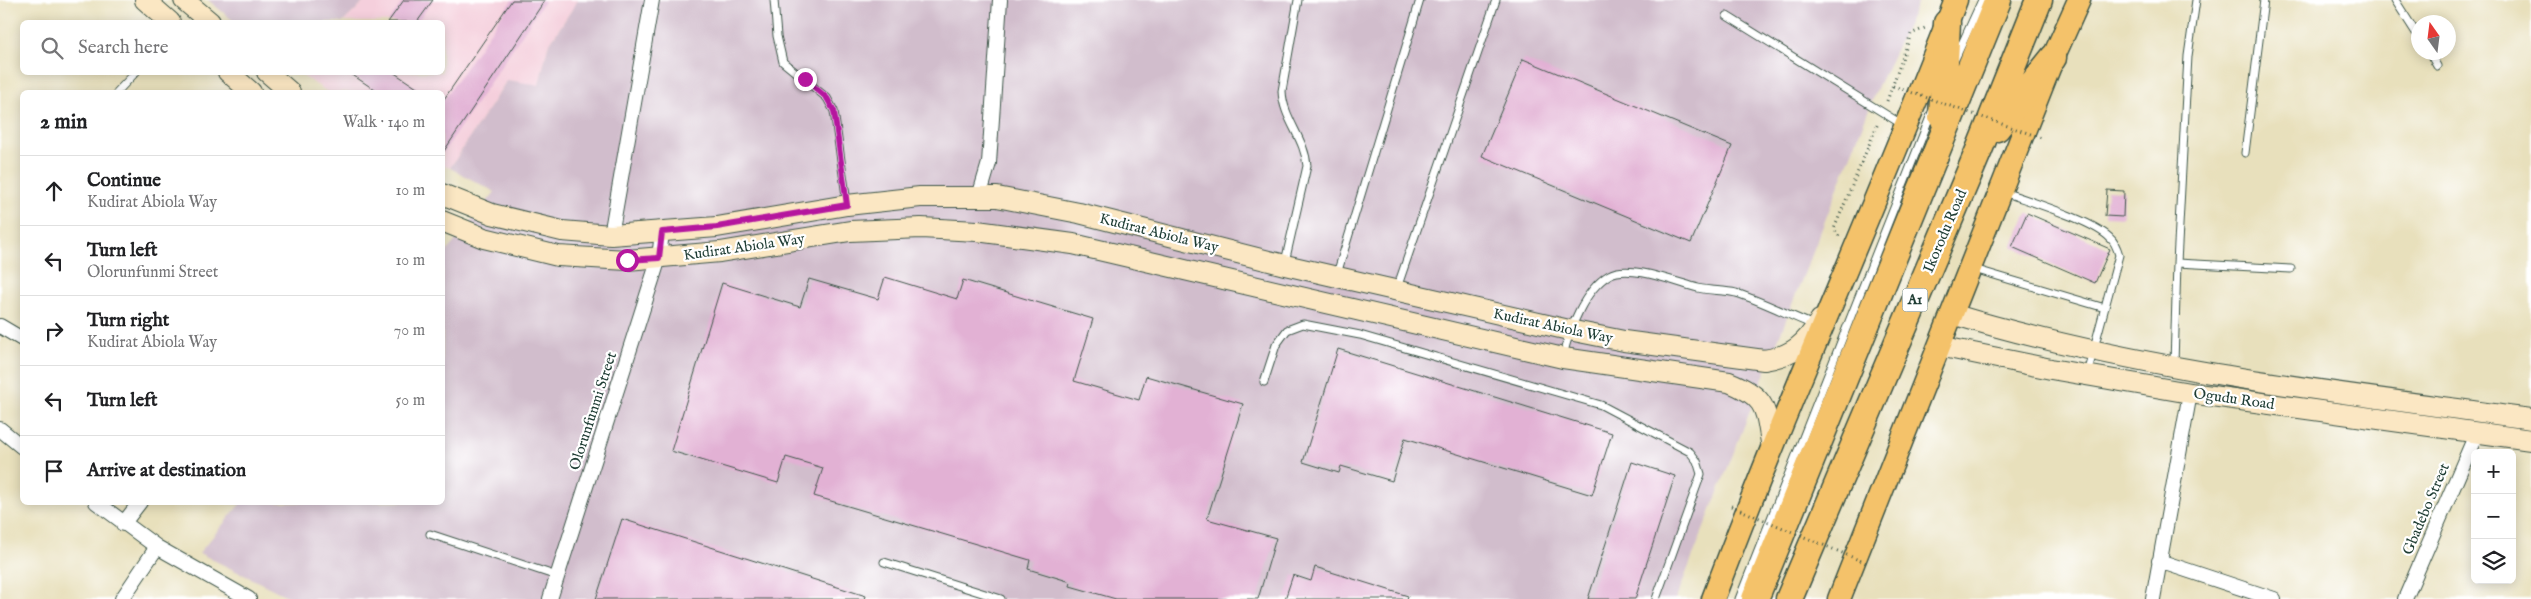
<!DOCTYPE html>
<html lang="en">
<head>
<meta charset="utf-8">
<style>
	:root { --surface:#fff; --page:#f6f6f6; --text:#202124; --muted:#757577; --line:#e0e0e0 }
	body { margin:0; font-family:"IM FELL English",serif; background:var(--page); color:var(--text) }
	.controls { position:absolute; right:15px; bottom:15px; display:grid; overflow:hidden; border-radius:8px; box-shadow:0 2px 12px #0003 }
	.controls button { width:45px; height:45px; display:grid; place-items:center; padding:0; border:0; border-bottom:1px solid var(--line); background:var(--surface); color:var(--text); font:25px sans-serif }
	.compass { position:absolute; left:2411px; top:15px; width:45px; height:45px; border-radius:50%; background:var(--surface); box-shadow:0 2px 12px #0003; rotate:346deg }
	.stop { position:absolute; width:15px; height:15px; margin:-11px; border:4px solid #b5179e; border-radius:50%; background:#fff }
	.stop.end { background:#b5179e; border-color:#fff; box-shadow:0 1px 5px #0008 }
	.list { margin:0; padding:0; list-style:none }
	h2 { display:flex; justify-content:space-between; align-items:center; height:65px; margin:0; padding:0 20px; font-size:21px }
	h2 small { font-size:16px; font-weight:400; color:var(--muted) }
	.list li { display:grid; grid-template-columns:32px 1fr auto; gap:15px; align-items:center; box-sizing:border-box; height:70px; padding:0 20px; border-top:1px solid var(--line) }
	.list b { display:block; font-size:19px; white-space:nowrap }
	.list p { margin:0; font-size:16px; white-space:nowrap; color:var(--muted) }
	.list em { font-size:16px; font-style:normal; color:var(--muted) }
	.icon { flex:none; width:28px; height:28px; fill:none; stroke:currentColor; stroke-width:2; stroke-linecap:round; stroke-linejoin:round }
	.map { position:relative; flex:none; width:2531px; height:599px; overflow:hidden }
	.search { position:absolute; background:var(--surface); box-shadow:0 2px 12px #0003; left:20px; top:20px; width:425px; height:55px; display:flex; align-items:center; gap:12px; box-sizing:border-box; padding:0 18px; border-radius:8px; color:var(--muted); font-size:19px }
	.panel { position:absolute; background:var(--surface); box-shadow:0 2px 12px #0003; left:20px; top:90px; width:425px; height:415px; border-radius:8px }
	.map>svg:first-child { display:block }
	.built { fill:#f5cfdc }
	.industrial { fill:#d1bdcc }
	.building { fill:#e2b1d4 }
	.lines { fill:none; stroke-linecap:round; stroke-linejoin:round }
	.service-casing { stroke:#3d5548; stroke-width:9 }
	.minor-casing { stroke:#3d5548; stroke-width:16 }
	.secondary-casing { stroke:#3d5548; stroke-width:22 }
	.primary-casing { stroke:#3d5548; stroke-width:25 }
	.motorway-casing { stroke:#3d5548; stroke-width:29 }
	.path { stroke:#3d5548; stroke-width:3; stroke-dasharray:1 4; stroke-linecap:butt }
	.service { stroke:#fff; stroke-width:7 }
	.minor { stroke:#fff; stroke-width:14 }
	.secondary { stroke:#fbe7c3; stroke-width:20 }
	.primary { stroke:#f4c26a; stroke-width:22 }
	.motorway { stroke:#f4c26a; stroke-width:26 }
	.path-bridge { stroke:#3d5548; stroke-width:3; stroke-dasharray:1 4; stroke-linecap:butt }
	.route { stroke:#b5179e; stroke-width:6 }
	.labels { text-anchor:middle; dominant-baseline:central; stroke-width:4.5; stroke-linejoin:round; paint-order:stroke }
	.shield { fill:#fff; stroke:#627771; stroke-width:1 }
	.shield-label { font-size:14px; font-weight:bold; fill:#1f3d34 }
	.street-label { font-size:15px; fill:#1f3d34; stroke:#fff }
</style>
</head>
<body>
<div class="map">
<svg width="2531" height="599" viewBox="0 0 2531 599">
	<rect width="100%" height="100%" fill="#fff"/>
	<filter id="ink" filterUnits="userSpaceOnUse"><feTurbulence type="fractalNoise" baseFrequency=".02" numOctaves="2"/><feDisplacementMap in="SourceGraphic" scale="10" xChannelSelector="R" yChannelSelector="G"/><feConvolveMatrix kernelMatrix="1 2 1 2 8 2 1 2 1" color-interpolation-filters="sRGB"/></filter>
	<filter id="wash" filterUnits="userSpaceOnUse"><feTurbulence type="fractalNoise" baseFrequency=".0096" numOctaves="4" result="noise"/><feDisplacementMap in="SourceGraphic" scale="20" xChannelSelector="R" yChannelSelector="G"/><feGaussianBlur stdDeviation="1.12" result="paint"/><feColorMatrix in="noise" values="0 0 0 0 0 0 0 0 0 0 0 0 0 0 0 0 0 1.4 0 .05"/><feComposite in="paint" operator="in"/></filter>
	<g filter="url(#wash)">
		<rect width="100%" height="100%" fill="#e8e0bc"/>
		<path class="built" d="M366 0H578L548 46 539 86 507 80 450 168 443 165 442 92H328L298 73 442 72V22H343Z"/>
		<path class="industrial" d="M208 0H366L343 22H235Z
			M578 0H1919L1878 86 1676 599H293L199 553 241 503 442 502 443 256 495 192 450 168 507 80 539 85 548 46Z"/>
		<g id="blocks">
			<path class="building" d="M404 0H433L417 22H388Z
				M512 0H545L442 154V102Z
				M1523 59 1732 146 1691 243 1482 156Z
				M348 72H393L423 92H378Z
				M2107 190 2124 191 2123 217 2105 216Z
				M2027 213 2110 249 2095 283 2012 247Z
				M885 277 957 299 963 280 1093 319 1074 381 1139 400 1146 376 1243 404 1207 519 1276 538 1258 599H1116L1070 586 1071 582 1028 569 1030 560 814 496 823 468 786 457 778 483 671 451 722 283 800 307 809 279 878 299Z
				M1338 349 1612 433 1592 495 1405 438 1392 481 1341 466 1339 473 1303 462Z
				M1632 462 1675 476 1635 599H1588Z
				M622 519 866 596 865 599H596Z
				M1315 567 1408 596 1407 599H1285L1293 575 1311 581Z"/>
		</g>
	</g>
	<g filter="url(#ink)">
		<use href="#blocks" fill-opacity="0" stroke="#3d5548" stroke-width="1"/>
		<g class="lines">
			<g class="service-casing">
				<path id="service" d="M774 0 777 36 783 62 827 98 834 111 847 203
					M2395 0 2418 36
					M1727 16 1903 125
					M2429 52 2437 66
					M1955 59 1982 0
					M117 92 136 72
					M2245 153 2264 0
					M2004 192C2031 202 2092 220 2110 238 2115 242 2117 248 2119 255L2087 374
					M1285 262 1307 166C1305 138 1283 119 1282 91L1298 0
					M2177 263 2291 269
					M1974 269 2105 308
					M1337 274 1420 0
					M1397 288 1496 0
					M1563 356C1569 330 1584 290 1609 275 1629 263 1678 283 1698 288 1710 291 1724 290 1736 293 1762 301 1788 315 1814 325
					M2174 364 2177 263 2188 56 2196 0
					M1264 382 1276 345 1287 330 1303 324 1360 335 1601 405 1690 452 1697 461 1701 474 1656 599
					M430 534 557 576
					M884 562 1001 599
					M1739 599 1932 112"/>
			</g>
			<g class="minor-casing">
				<path id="minor" d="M979 197 989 163 1000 0
					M611 235 652 0
					M0 326 22 339
					M0 429 22 447
					M96 502 157 547 249 599
					M123 524 140 502
					M2159 561 2274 599
					M122 599 157 547
					M550 599 659 258 662 232
					M2153 599 2190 393
					M2405 599 2477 432"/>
			</g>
			<g class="secondary-casing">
				<path id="secondary" d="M145 0 170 22
					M184 0 210 22
					M228 72 251 92
					M267 72 290 92
					M442 194 492 214 562 231 611 235 717 227 847 205 920 197H997L1079 213 1285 265 1569 330 1624 341 1764 360C1792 356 1806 344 1820 320
					M442 221 484 238 558 256 627 260 720 252 850 231 921 228 977 231 1073 244 1563 358 1729 382C1769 398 1765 410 1772 448
					M1952 314C2140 371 2337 392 2531 419
					M1939 346 2051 369 2190 393 2531 440"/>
			</g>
			<g class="primary-casing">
				<path id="primary" d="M1713 599C1789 397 1878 201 1956 0
					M1839 599 2053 58 2079 0"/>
			</g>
			<g class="motorway-casing">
				<path id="motorway" d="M1942 117 1947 23
					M1997 128 2053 58
					M1755 599 1998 0
					M1789 599 1979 150 2039 0"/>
			</g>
			<path class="path" d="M1887 101 1911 34 1925 28
				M1839 236 1834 229 1878 123"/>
			<use href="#service" class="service"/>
			<use href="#minor" class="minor"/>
			<use href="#secondary" class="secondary"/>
			<use href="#primary" class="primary"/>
			<use href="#motorway" class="motorway"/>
			<path class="path-bridge" d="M1893 86 2042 138
				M1731 506 1866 563"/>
		</g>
	</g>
	<g class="lines" filter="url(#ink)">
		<path class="route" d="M627 260 659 258 662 232 717 227 847 205 834 111 827 98 805 79"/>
	</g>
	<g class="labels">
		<rect class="shield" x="1902.5" y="288.5" width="25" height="23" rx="4"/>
		<g class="shield-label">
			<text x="1915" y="300">A1</text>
		</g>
		<g class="street-label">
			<text transform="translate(1945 231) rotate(-67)">Ikorodu Road</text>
			<text transform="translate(1159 233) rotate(14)">Kudirat Abiola Way</text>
			<text transform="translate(744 247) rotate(-8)">Kudirat Abiola Way</text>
			<text transform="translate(1553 326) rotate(12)">Kudirat Abiola Way</text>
			<text transform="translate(2234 399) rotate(8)">Ogudu Road</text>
			<text transform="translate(593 411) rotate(-72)">Olorunfunmi Street</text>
			<text transform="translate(2426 509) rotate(-67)">Gbadebo Street</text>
		</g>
	</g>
</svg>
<div class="controls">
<button>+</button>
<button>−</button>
<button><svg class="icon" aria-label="layers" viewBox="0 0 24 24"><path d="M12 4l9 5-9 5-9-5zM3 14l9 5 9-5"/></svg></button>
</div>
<svg class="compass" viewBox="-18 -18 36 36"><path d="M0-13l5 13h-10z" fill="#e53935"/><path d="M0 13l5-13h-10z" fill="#757577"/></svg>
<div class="stop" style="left:627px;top:260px"></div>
<div class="stop end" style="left:805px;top:79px"></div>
<div class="search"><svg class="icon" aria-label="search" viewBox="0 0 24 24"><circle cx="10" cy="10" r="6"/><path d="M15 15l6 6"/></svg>Search here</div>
<section class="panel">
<h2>2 min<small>Walk · 140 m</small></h2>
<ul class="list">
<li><svg class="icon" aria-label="ahead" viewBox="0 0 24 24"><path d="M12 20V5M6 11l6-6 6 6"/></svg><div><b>Continue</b><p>Kudirat Abiola Way</p></div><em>10 m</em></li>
<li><svg class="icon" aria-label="left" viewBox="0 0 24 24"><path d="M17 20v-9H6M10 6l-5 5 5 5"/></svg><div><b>Turn left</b><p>Olorunfunmi Street</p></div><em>10 m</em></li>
<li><svg class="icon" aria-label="right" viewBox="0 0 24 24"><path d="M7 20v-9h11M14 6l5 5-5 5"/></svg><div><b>Turn right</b><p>Kudirat Abiola Way</p></div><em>70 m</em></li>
<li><svg class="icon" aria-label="left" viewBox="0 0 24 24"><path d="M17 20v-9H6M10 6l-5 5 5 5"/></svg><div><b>Turn left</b></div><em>50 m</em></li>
<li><svg class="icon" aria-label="arrive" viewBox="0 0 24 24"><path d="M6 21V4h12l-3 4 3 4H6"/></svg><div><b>Arrive at destination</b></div></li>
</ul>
</section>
</div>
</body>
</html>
